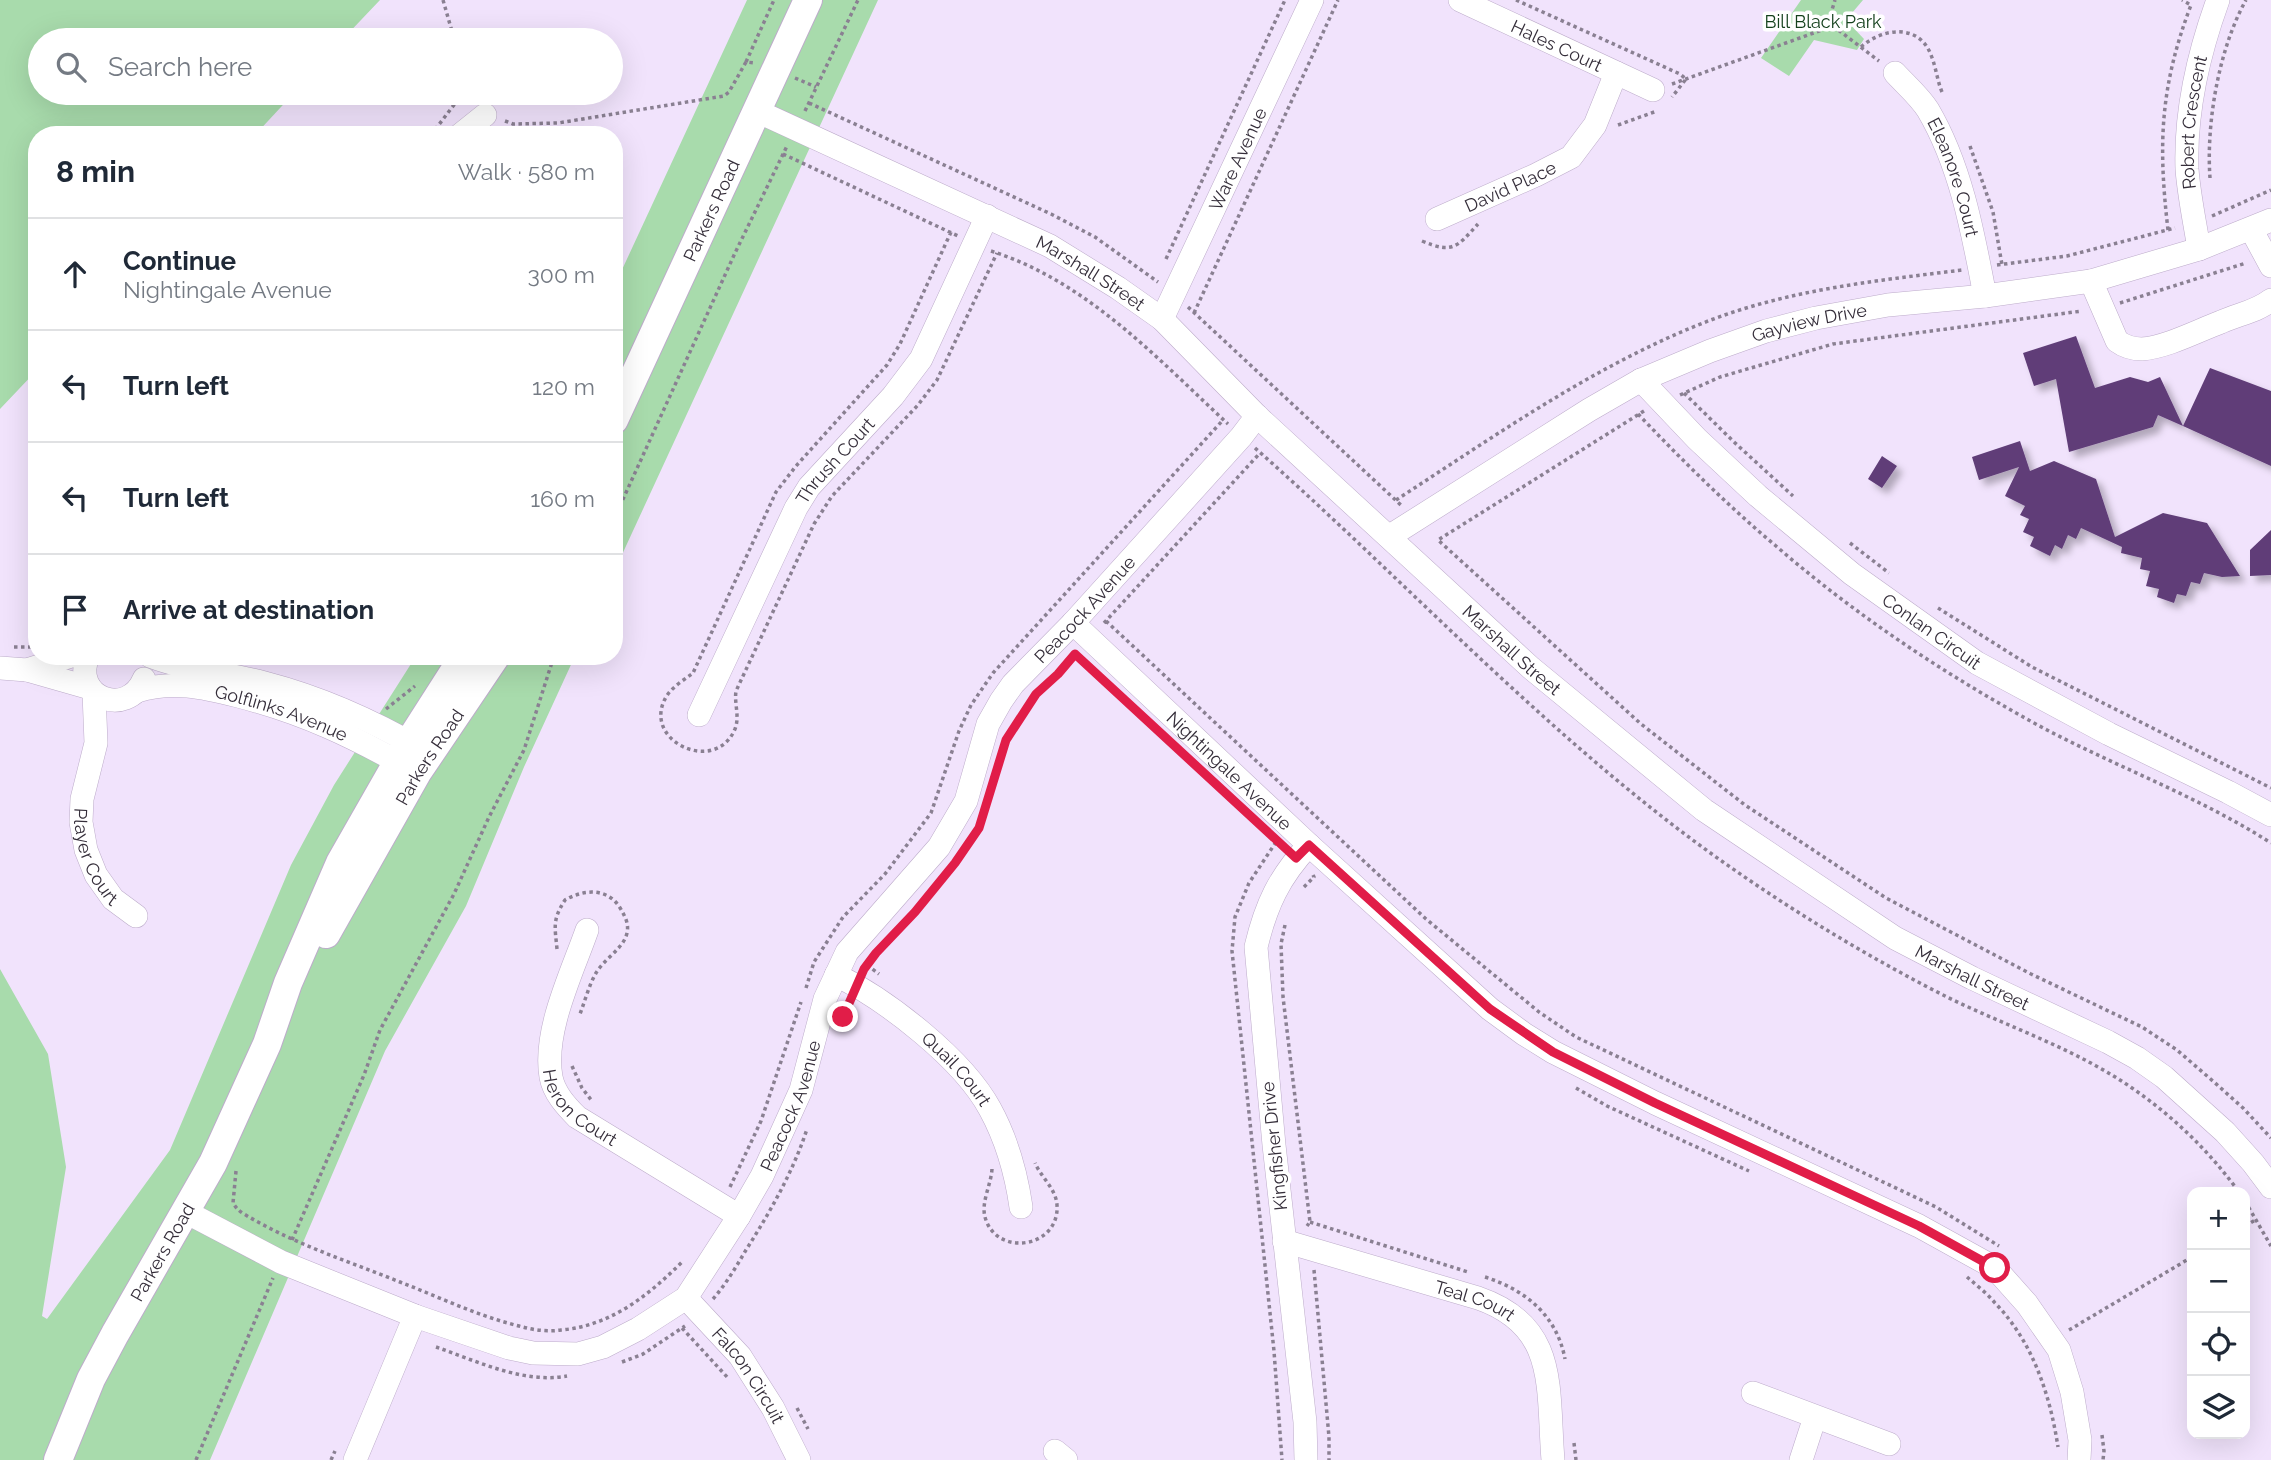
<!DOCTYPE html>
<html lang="en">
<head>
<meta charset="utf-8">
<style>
	:root { --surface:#fff; --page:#f6f6f7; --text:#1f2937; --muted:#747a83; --line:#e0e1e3 }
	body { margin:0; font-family:Raleway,sans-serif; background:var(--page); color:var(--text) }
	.controls { position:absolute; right:21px; bottom:21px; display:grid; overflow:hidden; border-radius:14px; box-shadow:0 7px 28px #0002 }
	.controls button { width:63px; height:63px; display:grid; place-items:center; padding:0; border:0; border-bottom:2px solid var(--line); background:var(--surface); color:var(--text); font:35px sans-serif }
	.stop { position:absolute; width:21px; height:21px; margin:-16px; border:5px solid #e11d48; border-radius:50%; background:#fff }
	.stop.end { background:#e11d48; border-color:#fff; box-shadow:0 2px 7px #0008 }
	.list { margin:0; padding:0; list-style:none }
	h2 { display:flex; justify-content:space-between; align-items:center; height:91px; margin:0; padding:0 28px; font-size:30px }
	h2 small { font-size:23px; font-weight:400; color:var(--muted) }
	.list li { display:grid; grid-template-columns:46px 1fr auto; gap:21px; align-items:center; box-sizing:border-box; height:112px; padding:0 28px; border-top:2px solid var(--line) }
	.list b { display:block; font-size:26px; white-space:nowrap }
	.list p { margin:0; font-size:23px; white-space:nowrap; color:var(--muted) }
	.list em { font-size:23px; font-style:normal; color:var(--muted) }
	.icon { flex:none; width:38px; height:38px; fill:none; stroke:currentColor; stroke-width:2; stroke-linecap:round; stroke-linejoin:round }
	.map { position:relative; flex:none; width:2271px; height:1460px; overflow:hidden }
	.search { position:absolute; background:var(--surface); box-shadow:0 7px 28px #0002; left:28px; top:28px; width:595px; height:77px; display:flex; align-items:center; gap:18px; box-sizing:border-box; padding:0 24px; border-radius:38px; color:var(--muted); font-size:26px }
	.panel { position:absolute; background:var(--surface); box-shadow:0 7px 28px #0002; left:28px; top:126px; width:595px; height:539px; border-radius:28px }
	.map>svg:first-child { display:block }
	.green { fill:#a8dbac }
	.building { fill:#603e78; filter:url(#shadow) }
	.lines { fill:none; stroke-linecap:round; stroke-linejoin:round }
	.minor-casing { stroke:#bdacca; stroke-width:24 }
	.major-casing { stroke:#bdacca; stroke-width:30 }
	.path { stroke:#8a8092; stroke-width:3.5; stroke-dasharray:3.5 3.5; stroke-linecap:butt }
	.minor { stroke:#fff; stroke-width:23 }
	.major { stroke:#fff; stroke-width:28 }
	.route { stroke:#e11d48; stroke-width:9 }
	.labels { text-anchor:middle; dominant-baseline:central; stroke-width:7; stroke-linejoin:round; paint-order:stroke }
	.park-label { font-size:18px; fill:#15411d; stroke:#fff }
	.street-label { font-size:18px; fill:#352e3a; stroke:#fff }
</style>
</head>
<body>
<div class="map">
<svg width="2271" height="1460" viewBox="0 0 2271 1460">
	<defs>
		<filter id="shadow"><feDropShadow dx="6" dy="6" stdDeviation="3.5" flood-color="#0004"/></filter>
	</defs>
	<rect width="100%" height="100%" fill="#f1e3fc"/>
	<path class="green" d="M0 0H380L342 40H40V93H294L255 135H37V370L0 409Z
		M747 0H878L614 572V287Z
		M1801 0H1863L1846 20 1864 39 1857 50 1814 40 1789 76 1761 58Z
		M416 656H575L524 767 466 906 385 1051 210 1460H0V969L48 1054 66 1167 42 1316 47 1319 170 1150 291 865 334 785Z"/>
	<path class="building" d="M2076 336 2095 388 2130 377 2148 382 2160 377 2183 426 2158 415 2153 427 2069 452 2056 379 2034 386 2023 353Z
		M2210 368 2271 391V466L2183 426Z
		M2020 441 2030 471 2054 461 2096 479 2115 537 2163 513 2207 523 2240 576 2222 577 2204 573 2200 584 2191 582 2186 596 2177 594 2174 603 2157 597 2159 589 2146 586 2150 571 2140 569 2142 558 2121 553 2122 547 2081 528 2076 539 2068 535 2062 549 2055 545 2050 556 2030 546 2034 537 2023 532 2029 519 2020 515 2025 506 2005 496 2019 467 1979 480 1972 457Z
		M1882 456 1897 466 1882 488 1868 479Z
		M2271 530V575L2250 576V550Z"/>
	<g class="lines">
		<g class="minor-casing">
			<g id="minor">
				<path id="s1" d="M1460 0 1653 90"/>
				<path id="s2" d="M1895 73C1906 85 1920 97 1928 110 1961 166 1973 233 1985 296"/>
				<path id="s3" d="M757 111 1050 246 1118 288 1162 319 1257 416 1531 668 1704 810 1895 938 1972 978 2108 1042 2137 1058 2164 1077 2225 1132 2253 1163 2271 1187"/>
				<path d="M460 135 485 115"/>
				<path id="s4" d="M1437 219 1536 175 1571 157 1595 125 1616 73"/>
				<path d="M2251 229 2271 266"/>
				<path id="s5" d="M2199 249C2195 223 2189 196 2187 169 2185 110 2198 55 2218 0"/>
				<path d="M2091 281 2117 341C2125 347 2132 349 2142 349 2167 347 2197 331 2221 322 2238 314 2256 312 2271 300"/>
				<path id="s6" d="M1162 319 1312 0"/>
				<path id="s7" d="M1641 380 1697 439 1758 496 1852 574 1977 663 2109 734 2228 792 2271 815"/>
				<path id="s8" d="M1390 536 1589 410 1641 380 1710 351 1766 331 1816 318 1888 305 1985 296 2091 281 2199 249 2271 220"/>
				<path id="s9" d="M1073 623 1309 845 1490 1009 1524 1034 1553 1052 1655 1103 1919 1226 1995 1268 2027 1304 2059 1350 2072 1392 2080 1440 2079 1460"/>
				<path d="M88 656C71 697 127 719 144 679"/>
				<path d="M150 656C186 670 227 673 265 683 319 697 375 722 423 750"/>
				<path d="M0 668 27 670 90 688"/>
				<path d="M27 670 71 656"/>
				<path id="s10" d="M137 691C172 680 203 687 238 696 304 713 352 736 411 769"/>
				<path id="s11" d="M94 693 96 743 82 799 81 822 86 850 96 875 113 899 136 916"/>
				<path id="s12" d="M699 715 796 508 809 487 893 396 921 359 987 216"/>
				<path id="s13" d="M587 930C572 973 543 1031 551 1077 554 1093 566 1106 577 1117L739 1216"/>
				<path id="s14" d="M836 975C887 1000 963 1059 990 1109 1007 1140 1016 1172 1021 1207"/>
				<path id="s15" d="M186 1212 281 1262 415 1316 509 1348 533 1353 578 1354 603 1347 638 1329 686 1298 739 1216 762 1176 801 1090 825 999 847 952 939 847 966 801 988 724 1001 701 1013 684 1073 623 1241 437 1257 416"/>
				<path id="s16" d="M1284 1241 1478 1298C1559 1326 1547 1388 1553 1460"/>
				<path id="s17" d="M686 1298 740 1356 773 1408 799 1460"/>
				<path d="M1753 1393 1889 1444"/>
				<path d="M1055 1451 1066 1460"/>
				<path d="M355 1460 415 1316"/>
				<path d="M1306 1460 1305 1422 1274 1145 1256 947C1266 905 1279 877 1309 845"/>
				<path d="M1801 1460 1815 1417"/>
			</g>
		</g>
		<g class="major-casing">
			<g id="major">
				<path id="s18" d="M614 420 808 0"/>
				<path id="s19" d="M326 934 417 773 496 656"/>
				<path id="s20" d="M58 1460 91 1379 115 1334 213 1163 267 1044 288 983 340 863 409 742 464 656"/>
			</g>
		</g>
		<path class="path" d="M443 0 451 28 458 40
			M1516 0 1680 74 1686 79 1672 97
			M1833 26 1879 61
			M1861 47C1882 28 1919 23 1931 55 1936 67 1937 80 1942 92
			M746 62 774 0
			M795 78 816 87
			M1672 84 1833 26 1831 13 1835 0
			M809 103 1051 214 1095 237 1158 282
			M805 111 858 0
			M505 121 513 124 558 123 724 96 729 92 746 62 755 63
			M1618 125 1657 111
			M431 135 463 93
			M1970 146 1993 212 2002 265
			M783 154 958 236
			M2210 178C2206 123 2219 48 2246 0
			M2212 216 2271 190
			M2168 230C2158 144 2160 87 2191 5L2182 0
			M951 232 900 344 887 365 796 466 776 492 693 673C685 679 674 686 668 694 637 739 715 777 735 729 740 716 734 704 736 691L814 524 832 496 918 405 937 380 997 253
			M1422 241C1453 254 1457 247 1478 224
			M991 251C1086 281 1157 358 1228 424
			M1166 259 1285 0
			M1997 265 2067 256 2175 228
			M2120 303 2246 263
			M1188 307 1403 507
			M1194 313 1338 0
			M1684 393 1734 442 1793 496
			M1680 395 1720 377 1833 344 2082 311
			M1644 411 1438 540 1641 724 1745 805 1886 898 2031 974 2142 1027 2177 1050 2214 1082 2243 1108 2271 1138
			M1638 414C1682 460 1727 505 1776 546 1852 612 1937 669 2025 718 2105 763 2193 793 2271 843
			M1255 448C1411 586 1552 741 1723 862 1794 912 1870 958 1947 997 2008 1027 2076 1049 2132 1088 2174 1117 2209 1151 2239 1192
			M1396 500C1495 436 1592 367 1703 323 1786 290 1874 281 1962 270
			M614 519 735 253 787 146
			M1850 543 1889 573
			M1938 608 2032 667 2271 788
			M1106 621 1426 919 1539 1012 1576 1037 1936 1207 1999 1246
			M1104 623 1260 453
			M14 647H31
			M386 709 415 686
			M1006 739 1036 694 1075 654
			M1276 842 1249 883 1235 917 1232 951 1274 1351 1282 1460
			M1304 887 1314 877 1313 875
			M1285 925 1281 944 1283 997 1310 1222 1307 1226
			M880 948C912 914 971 858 984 814
			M557 949C555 927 552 920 565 900 579 892 597 888 611 898 617 902 621 909 624 915 638 942 607 954 596 973 589 985 585 1001 580 1014
			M867 965 879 974
			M865 967 875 954
			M806 988 814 962 843 917 885 874 931 813 959 731 971 705 993 673 1223 420
			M843 1018 850 1003
			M572 1066 582 1088 592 1101
			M1576 1088 1607 1106 1749 1171
			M992 1169C991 1185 981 1202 985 1217 996 1258 1060 1248 1057 1205 1056 1189 1041 1177 1035 1163
			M236 1171 233 1203C236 1208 239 1211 244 1214 292 1243 347 1261 400 1282 439 1297 478 1316 519 1326 533 1330 547 1332 561 1330 611 1326 649 1295 683 1261
			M730 1187 761 1121 801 1002
			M2245 1201 2271 1246
			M1310 1222 1468 1272
			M2245 1226 2257 1219
			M292 1240 364 1075 380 1030 454 894 489 817 524 750 554 656
			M1314 1270 1329 1437V1460
			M1485 1277C1526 1290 1557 1316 1565 1359
			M1967 1277C1976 1285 1987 1293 1995 1303 2033 1342 2050 1395 2058 1447
			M713 1299C726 1284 736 1267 746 1250 770 1212 793 1172 807 1129
			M682 1328 728 1378
			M2069 1330 2192 1257
			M436 1347C477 1361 523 1384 567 1376
			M622 1362 643 1354 685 1326
			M797 1408 808 1429
			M2102 1435 2104 1451 2103 1460
			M1574 1443 1576 1460
			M196 1460 273 1278
			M331 1460 335 1451"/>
		<use href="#minor" class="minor"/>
		<use href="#major" class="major"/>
	</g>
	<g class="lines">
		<path class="route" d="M843 1017 864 969 876 953 915 912 955 863 979 828 1006 740 1036 694 1058 674 1075 654 1296 858 1309 845 1490 1009 1553 1052 1655 1103 1919 1226 1995 1268"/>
	</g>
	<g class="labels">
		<g class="park-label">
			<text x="1823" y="21">Bill Black Park</text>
		</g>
		<g class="street-label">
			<text stroke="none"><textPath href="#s1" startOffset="107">Hales Court</textPath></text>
			<text stroke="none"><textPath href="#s5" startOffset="128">Robert Crescent</textPath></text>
			<text stroke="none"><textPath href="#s6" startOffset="177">Ware Avenue</textPath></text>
			<text stroke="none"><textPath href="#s2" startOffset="122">Eleanore Court</textPath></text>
			<text stroke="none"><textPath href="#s4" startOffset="80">David Place</textPath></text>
			<text stroke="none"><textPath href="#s18" startOffset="231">Parkers Road</textPath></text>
			<text stroke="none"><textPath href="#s3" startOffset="371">Marshall Street</textPath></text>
			<text stroke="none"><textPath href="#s8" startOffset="474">Gayview Drive</textPath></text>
			<text stroke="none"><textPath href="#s12" startOffset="290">Thrush Court</textPath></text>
			<text stroke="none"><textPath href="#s15" startOffset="1351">Peacock Avenue</textPath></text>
			<text stroke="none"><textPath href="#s7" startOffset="385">Conlan Circuit</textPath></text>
			<text stroke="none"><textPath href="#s3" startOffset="938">Marshall Street</textPath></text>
			<text stroke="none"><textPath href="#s10" startOffset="149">Golflinks Avenue</textPath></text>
			<text stroke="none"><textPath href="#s19" startOffset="205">Parkers Road</textPath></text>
			<text stroke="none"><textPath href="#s9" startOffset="215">Nightingale Avenue</textPath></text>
			<text stroke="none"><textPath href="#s11" startOffset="168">Player Court</textPath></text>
			<text stroke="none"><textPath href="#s3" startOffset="1505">Marshall Street</textPath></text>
			<text stroke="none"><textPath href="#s14" startOffset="154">Quail Court</textPath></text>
			<text stroke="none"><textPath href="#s13" startOffset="196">Heron Court</textPath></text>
			<text stroke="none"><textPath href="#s15" startOffset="763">Peacock Avenue</textPath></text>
			<text transform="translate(1274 1146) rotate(-96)">Kingfisher Drive</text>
			<text stroke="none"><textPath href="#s20" startOffset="233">Parkers Road</textPath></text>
			<text stroke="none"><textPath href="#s16" startOffset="200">Teal Court</textPath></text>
			<text stroke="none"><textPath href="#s17" startOffset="100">Falcon Circuit</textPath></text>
		</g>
	</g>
</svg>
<div class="controls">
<button>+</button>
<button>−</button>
<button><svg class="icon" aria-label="locate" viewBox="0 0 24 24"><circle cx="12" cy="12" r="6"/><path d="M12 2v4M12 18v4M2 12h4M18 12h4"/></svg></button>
<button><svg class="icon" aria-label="layers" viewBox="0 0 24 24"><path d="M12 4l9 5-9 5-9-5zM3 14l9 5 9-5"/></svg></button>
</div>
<div class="stop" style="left:1995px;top:1268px"></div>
<div class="stop end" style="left:843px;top:1017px"></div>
<div class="search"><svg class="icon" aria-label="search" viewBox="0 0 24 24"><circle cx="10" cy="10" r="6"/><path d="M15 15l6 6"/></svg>Search here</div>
<section class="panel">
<h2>8 min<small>Walk · 580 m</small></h2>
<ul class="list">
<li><svg class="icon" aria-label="ahead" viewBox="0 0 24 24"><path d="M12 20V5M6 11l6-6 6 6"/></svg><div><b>Continue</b><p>Nightingale Avenue</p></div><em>300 m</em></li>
<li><svg class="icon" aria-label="left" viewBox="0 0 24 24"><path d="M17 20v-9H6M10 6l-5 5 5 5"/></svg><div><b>Turn left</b></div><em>120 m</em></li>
<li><svg class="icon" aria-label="left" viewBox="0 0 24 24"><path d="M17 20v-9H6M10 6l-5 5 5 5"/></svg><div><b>Turn left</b></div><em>160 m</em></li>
<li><svg class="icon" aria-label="arrive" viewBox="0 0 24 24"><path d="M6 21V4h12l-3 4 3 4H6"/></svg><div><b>Arrive at destination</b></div></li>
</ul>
</section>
</div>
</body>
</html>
